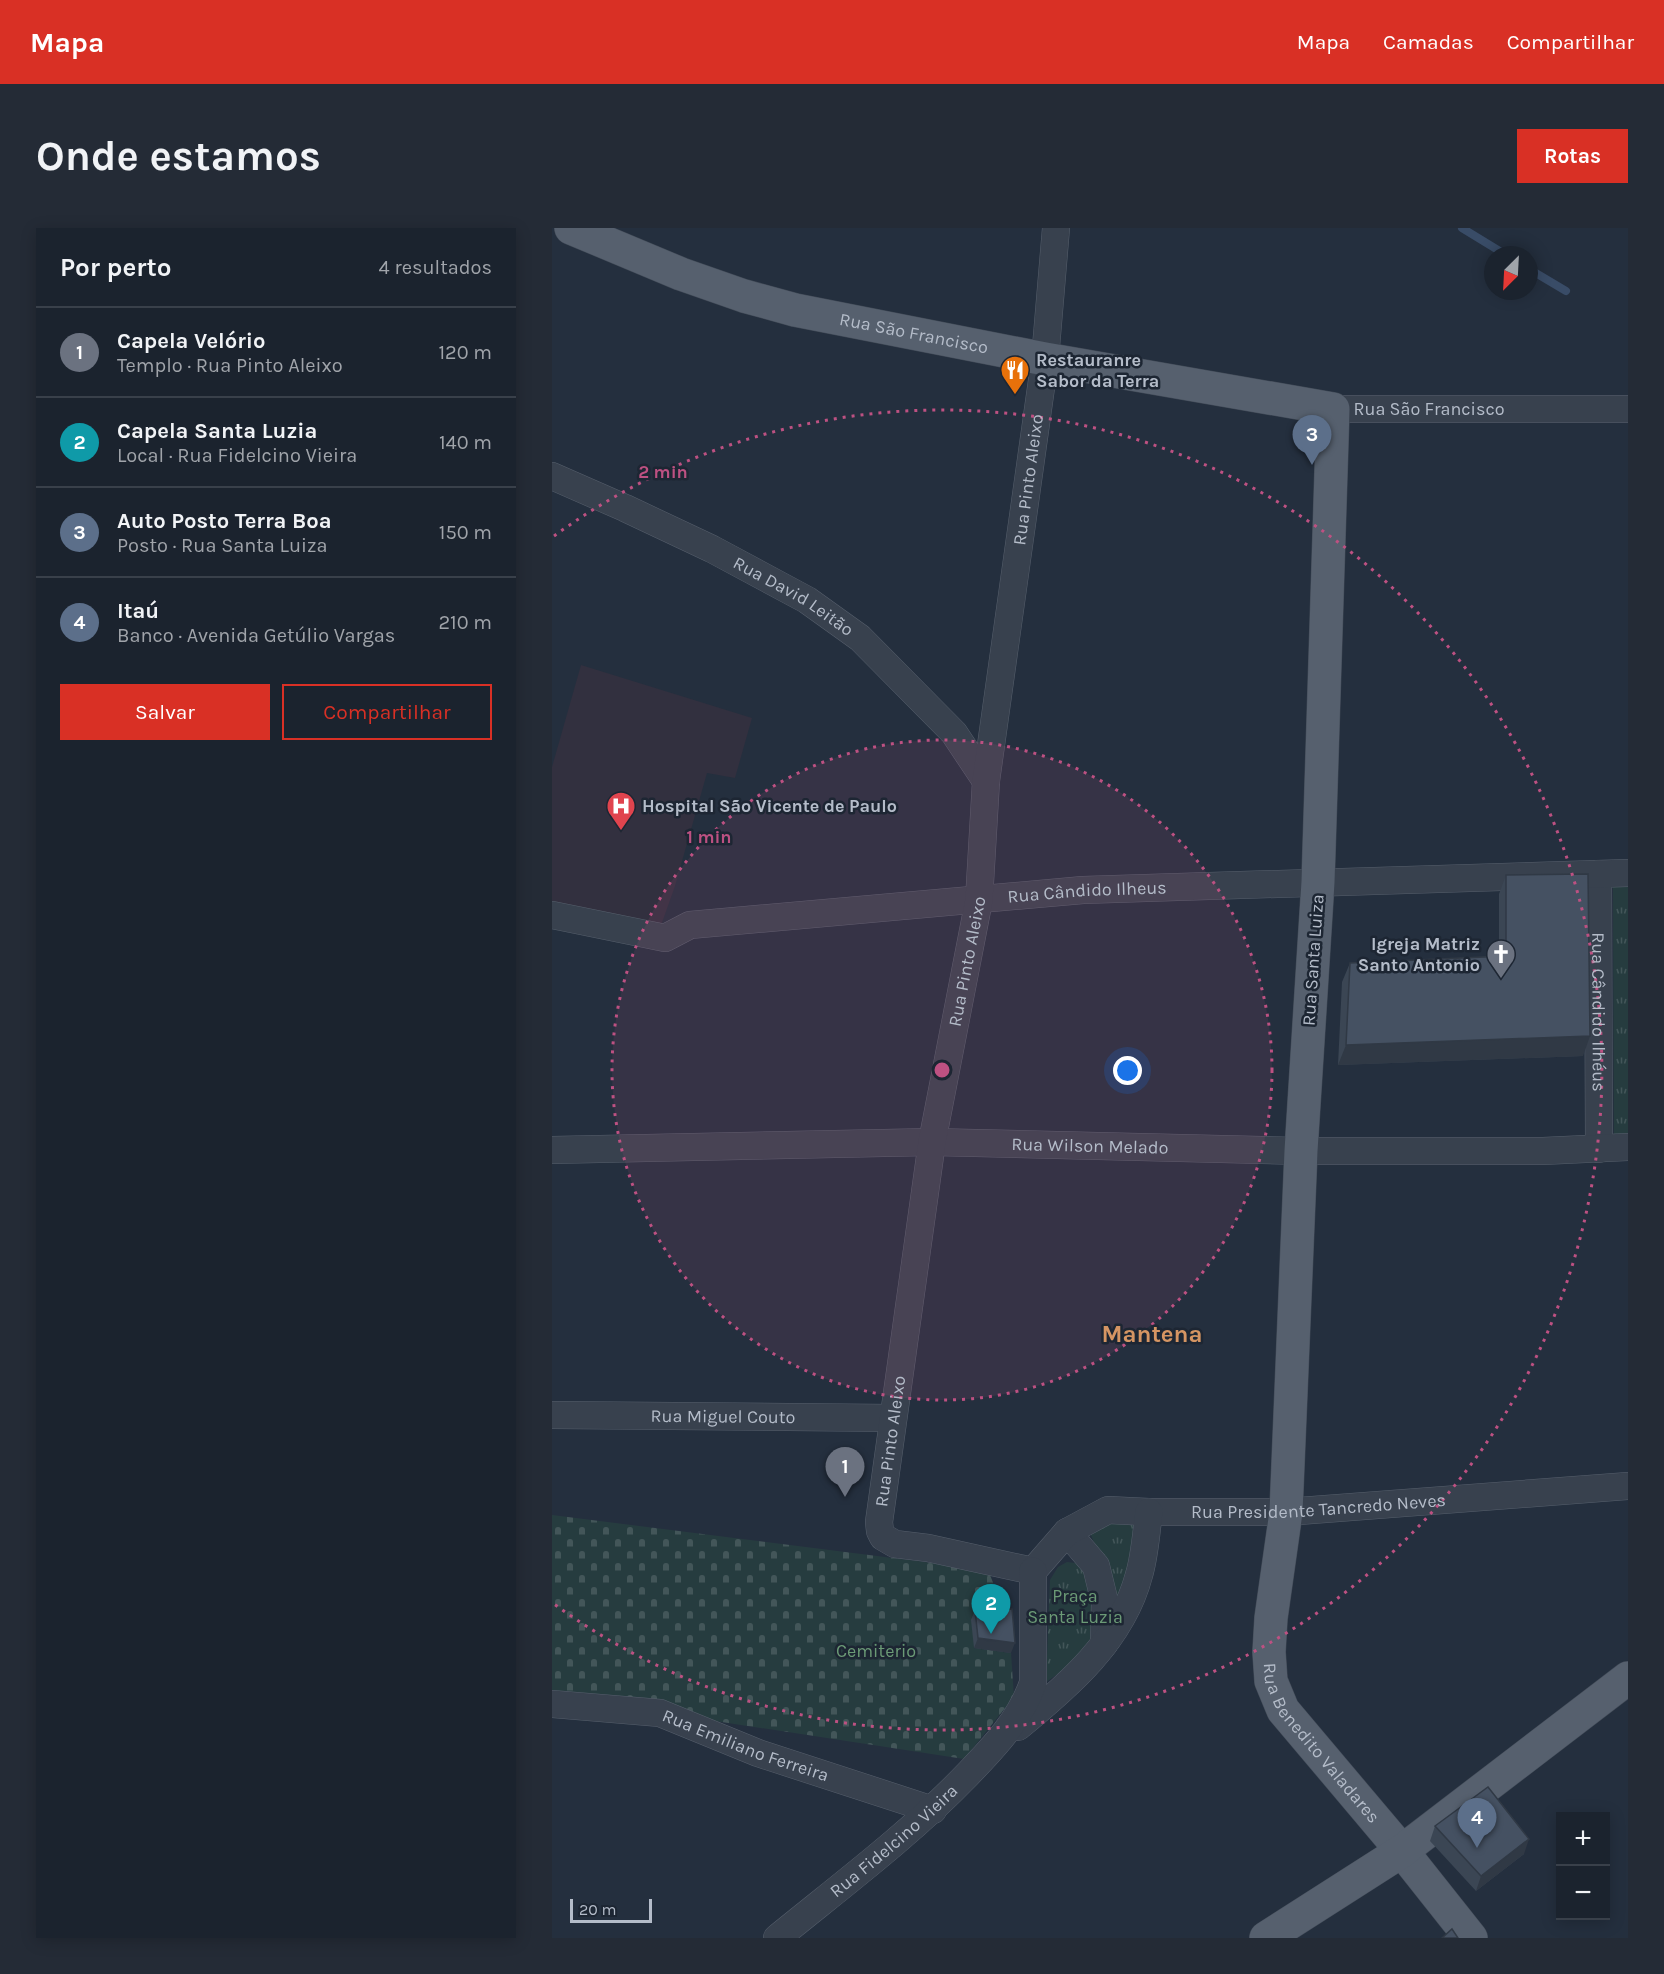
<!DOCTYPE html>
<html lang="pt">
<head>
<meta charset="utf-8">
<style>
	:root { --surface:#1b232e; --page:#242b36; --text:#f1f3f6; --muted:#a0a4aa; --line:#39404a; --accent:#d93025 }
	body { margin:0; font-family:Karla,sans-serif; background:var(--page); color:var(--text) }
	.controls { position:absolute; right:18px; bottom:18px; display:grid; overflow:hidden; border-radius:0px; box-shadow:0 3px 15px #0003 }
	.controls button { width:54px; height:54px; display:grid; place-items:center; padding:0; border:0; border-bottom:2px solid var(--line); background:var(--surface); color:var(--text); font:30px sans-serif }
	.compass { position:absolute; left:932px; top:18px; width:54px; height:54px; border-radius:50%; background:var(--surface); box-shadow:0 3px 15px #0003; rotate:204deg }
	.scale { position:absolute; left:18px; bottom:15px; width:82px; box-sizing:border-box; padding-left:6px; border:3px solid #b4bcc9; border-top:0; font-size:16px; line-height:21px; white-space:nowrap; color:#b4bcc9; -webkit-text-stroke:4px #1d2633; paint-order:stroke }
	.you { position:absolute; left:576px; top:843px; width:21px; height:21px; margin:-15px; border:4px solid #fff; border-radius:50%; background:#1a73e8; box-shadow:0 0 0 9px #1a73e833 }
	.badge { display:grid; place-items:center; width:39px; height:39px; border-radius:50%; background:var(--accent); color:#fff; font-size:20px; font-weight:700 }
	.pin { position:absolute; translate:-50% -50px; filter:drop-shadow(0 2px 3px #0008) }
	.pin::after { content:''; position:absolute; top:32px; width:21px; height:18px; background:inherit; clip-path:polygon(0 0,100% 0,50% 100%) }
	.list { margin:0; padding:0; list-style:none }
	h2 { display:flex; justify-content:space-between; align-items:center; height:78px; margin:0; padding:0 24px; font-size:26px }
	h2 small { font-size:20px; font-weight:400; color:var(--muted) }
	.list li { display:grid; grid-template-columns:39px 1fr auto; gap:18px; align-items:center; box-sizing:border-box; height:90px; padding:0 24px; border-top:2px solid var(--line) }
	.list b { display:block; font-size:22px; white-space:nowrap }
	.list p { margin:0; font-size:20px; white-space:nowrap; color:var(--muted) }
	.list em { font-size:20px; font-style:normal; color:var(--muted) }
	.actions { display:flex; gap:12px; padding:18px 24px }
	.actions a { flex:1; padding:14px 0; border:2px solid var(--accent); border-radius:0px; text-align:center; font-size:21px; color:var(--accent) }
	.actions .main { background:var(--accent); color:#fff }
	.map { position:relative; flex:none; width:1076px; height:1710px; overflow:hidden; border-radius:0px }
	header { display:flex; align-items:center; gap:36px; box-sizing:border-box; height:84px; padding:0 30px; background:var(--accent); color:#fff }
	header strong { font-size:28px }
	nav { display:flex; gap:33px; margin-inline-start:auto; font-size:21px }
	.intro { display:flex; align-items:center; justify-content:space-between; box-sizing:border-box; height:144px; padding:0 36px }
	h1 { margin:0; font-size:42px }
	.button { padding:15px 27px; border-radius:0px; background:var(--accent); color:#fff; font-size:21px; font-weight:700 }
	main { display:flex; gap:36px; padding:0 36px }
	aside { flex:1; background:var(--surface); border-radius:0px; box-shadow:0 3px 15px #0003 }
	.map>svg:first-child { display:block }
	.medical { fill:#32303f }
	.grass { fill:url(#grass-tufts) }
	.cemetery { fill:url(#cemetery-stones) }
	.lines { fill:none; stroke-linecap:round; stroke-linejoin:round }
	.stream { stroke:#394c67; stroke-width:8 }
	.minor-casing { stroke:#565f6c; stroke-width:28 }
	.major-casing { stroke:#414a57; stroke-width:34 }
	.minor { stroke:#38414e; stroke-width:27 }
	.major { stroke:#56606e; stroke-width:33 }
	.wall { fill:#3b4654 }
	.shaded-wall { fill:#303945 }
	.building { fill:#455162; stroke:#303945; stroke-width:1.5 }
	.ring { fill:none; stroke:#bd5182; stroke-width:3; stroke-dasharray:3 6 }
	.labels { text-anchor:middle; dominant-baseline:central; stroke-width:5; stroke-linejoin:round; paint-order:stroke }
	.street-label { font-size:18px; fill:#b4bcc9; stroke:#1d2633 }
	.poi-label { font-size:18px; font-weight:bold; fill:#b4bcc9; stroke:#1d2633; text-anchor:start }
	.park-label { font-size:18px; fill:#6b9a76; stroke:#1d2633 }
	.district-label { font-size:24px; font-weight:bold; fill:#d59563; stroke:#1d2633 }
	.centre { fill:#bd5182; stroke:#1d2633; stroke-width:3 }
	.ring-label { font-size:18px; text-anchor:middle; font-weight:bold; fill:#bd5182; stroke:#1d2633; stroke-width:5; stroke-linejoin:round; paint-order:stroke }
</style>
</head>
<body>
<header>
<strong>Mapa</strong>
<nav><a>Mapa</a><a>Camadas</a><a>Compartilhar</a></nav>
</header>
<div class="intro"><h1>Onde estamos</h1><a class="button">Rotas</a></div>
<main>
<aside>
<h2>Por perto<small>4 resultados</small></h2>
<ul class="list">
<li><span class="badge" style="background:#6b7280">1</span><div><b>Capela Velório</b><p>Templo · Rua Pinto Aleixo</p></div><em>120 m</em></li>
<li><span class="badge" style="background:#0f9aa8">2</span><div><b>Capela Santa Luzia</b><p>Local · Rua Fidelcino Vieira</p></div><em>140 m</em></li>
<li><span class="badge" style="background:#5c6f8a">3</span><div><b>Auto Posto Terra Boa</b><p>Posto · Rua Santa Luiza</p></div><em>150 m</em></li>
<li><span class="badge" style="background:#5c6f8a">4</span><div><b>Itaú</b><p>Banco · Avenida Getúlio Vargas</p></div><em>210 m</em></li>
</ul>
<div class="actions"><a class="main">Salvar</a><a>Compartilhar</a></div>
</aside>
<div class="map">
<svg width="1076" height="1710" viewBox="0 0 1076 1710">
	<defs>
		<pattern id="grass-tufts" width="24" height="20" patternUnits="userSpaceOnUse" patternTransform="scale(1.5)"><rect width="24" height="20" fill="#263c3f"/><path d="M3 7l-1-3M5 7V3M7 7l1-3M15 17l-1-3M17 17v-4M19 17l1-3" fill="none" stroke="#435659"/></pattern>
		<pattern id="cemetery-stones" width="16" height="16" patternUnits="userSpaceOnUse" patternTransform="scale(1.5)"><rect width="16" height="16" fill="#263c3f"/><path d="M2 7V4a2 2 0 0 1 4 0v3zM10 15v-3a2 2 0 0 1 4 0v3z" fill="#435659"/></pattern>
	</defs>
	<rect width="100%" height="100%" fill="#242f3e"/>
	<path class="medical" d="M29 437 200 490 183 550 155 545 123 658 107 703 0 677V539Z"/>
	<path class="grass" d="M1061 659H1076V911L1062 912Z
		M582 1290 583 1312 567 1372 538 1305 547 1298Z
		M515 1334 531 1336 543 1353V1410L523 1434 494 1454 498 1352 506 1339Z"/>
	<path class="cemetery" d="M0 1287 436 1342 456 1392 422 1420 459 1425 462 1469 412 1531 0 1468Z"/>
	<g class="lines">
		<path class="stream" d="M910 0 954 27
			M977 41 1014 63"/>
		<g class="minor-casing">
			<g id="minor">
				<path id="s1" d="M781 181H1076"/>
				<path id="s2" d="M0 248 73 280 160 321 255 372 308 410 402 505 434 553"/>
				<path id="s3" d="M1046 646 1047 921"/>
				<path id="s4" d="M0 687 113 710 138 697 531 662 1076 645"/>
				<path id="s5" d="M0 922 380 914 749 923H991L1076 919"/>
				<path id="s6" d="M0 1187 341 1190"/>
				<path d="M515 1304 544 1338 553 1375 552 1416"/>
				<path id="s7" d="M481 1343 376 1320 343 1316 331 1309 328 1303 327 1294 380 914 427 672 434 553 493 131 504 0"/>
				<path id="s8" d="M481 1343 515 1304 556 1282 597 1284H734L1076 1258"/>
				<path id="s9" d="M0 1476 108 1485 206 1525 381 1582"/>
				<path d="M466 1499C516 1458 570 1412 587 1347 593 1327 594 1305 597 1284"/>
				<path id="s10" d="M225 1710C290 1657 357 1607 415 1547 442 1519 468 1492 481 1455V1343"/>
			</g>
		</g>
		<g class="major-casing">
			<g id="major">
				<path id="s11" d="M19 0 129 46 192 68 243 82 493 131 781 181 766 654 749 923 734 1284 719 1390 717 1424 719 1453 731 1482 850 1623 919 1710"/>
				<path d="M714 1710 850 1623 1076 1450"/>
			</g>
		</g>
		<use href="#minor" class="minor"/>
		<use href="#major" class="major"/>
	</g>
	<path class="wall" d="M954 647 1031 828 786 837 790 754 798 735 947 728V666Z
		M423 1382 459 1425 422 1420 419 1392Z
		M883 1598 972 1626 924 1663 878 1613Z"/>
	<path class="shaded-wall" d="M1038 808 1031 828 786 837 794 817Z
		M426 1410 463 1415 459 1425 422 1420Z
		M977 1611 972 1626 924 1663 929 1648Z"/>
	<path class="building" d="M1036 646 1038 808 794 817 798 735 954 728V647Z
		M460 1381 463 1415 426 1410 423 1382Z
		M936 1559 977 1611 929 1648 883 1598Z
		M900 1701 906 1710H890Z"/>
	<circle cx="390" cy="842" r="330" fill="#bd5182" fill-opacity=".12"/>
	<g class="ring">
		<circle cx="390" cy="842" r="330"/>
		<path d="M2 308A660 660 0 1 1 2 1376"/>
	</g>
	<defs>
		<g id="restaurant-pin" transform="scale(1.5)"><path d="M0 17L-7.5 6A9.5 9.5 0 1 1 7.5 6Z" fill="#e8710a" stroke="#1d2633"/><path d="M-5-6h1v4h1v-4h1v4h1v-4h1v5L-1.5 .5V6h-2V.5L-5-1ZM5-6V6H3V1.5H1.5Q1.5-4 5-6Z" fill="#fff"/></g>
		<g id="hospital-pin" transform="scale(1.5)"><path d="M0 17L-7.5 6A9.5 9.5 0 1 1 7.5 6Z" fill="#e0444e" stroke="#1d2633"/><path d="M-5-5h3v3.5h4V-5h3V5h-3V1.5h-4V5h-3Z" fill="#fff"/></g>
		<g id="church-pin" transform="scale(1.5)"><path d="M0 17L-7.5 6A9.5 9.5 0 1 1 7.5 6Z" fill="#6b7280" stroke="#1d2633"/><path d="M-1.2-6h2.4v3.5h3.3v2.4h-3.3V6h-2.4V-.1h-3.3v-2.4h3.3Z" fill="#fff"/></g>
	</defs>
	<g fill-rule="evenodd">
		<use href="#restaurant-pin" x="463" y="142"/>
		<use href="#hospital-pin" x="69" y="578"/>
		<use href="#church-pin" x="949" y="726"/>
	</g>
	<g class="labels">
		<g class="street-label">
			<text stroke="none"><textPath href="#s11" startOffset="360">Rua São Francisco</textPath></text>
			<text stroke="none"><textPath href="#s1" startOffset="96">Rua São Francisco</textPath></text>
			<text stroke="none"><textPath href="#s7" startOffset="1224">Rua Pinto Aleixo</textPath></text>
			<text stroke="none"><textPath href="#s2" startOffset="270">Rua David Leitão</textPath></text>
			<text stroke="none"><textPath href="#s4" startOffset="542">Rua Cândido Ilheus</textPath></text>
			<text transform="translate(761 732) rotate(-86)">Rua Santa Luiza</text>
			<text stroke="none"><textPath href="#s7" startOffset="738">Rua Pinto Aleixo</textPath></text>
			<text stroke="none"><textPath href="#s3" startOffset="138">Rua Cândido Ilhéus</textPath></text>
			<text stroke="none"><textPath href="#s5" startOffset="538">Rua Wilson Melado</textPath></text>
			<text stroke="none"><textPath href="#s6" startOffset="171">Rua Miguel Couto</textPath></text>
			<text stroke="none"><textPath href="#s7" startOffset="252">Rua Pinto Aleixo</textPath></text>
			<text stroke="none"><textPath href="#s8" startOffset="309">Rua Presidente Tancredo Neves</textPath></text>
			<text stroke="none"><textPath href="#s11" startOffset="2139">Rua Benedito Valadares</textPath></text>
			<text stroke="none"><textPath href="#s9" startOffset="200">Rua Emiliano Ferreira</textPath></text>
			<text stroke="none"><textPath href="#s10" startOffset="152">Rua Fidelcino Vieira</textPath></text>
		</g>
		<g class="poi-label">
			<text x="484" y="132">Restauranre<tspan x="484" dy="21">Sabor da Terra</tspan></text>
			<text x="90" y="578">Hospital São Vicente de Paulo</text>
			<text x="928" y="716" text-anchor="end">Igreja Matriz<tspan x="928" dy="21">Santo Antonio</tspan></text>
		</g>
		<g class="park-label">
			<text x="523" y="1368">Praça<tspan x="523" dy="21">Santa Luzia</tspan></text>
			<text x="324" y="1423">Cemiterio</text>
		</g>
		<g class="district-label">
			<text x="600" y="1106">Mantena</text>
		</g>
	</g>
	<circle cx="390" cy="842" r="9" class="centre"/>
	<g class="ring-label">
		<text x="111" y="250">2 min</text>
		<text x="157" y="615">1 min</text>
	</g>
</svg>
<div class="controls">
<button>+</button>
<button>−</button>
</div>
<svg class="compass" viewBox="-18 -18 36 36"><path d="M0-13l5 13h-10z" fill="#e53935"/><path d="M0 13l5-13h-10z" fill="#a0a4aa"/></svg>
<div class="scale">20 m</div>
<div class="you"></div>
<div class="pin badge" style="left:293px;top:1269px;background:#6b7280">1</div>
<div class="pin badge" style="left:439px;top:1406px;background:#0f9aa8">2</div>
<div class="pin badge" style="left:760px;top:237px;background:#5c6f8a">3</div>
<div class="pin badge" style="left:925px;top:1620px;background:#5c6f8a">4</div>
</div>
</main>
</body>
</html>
